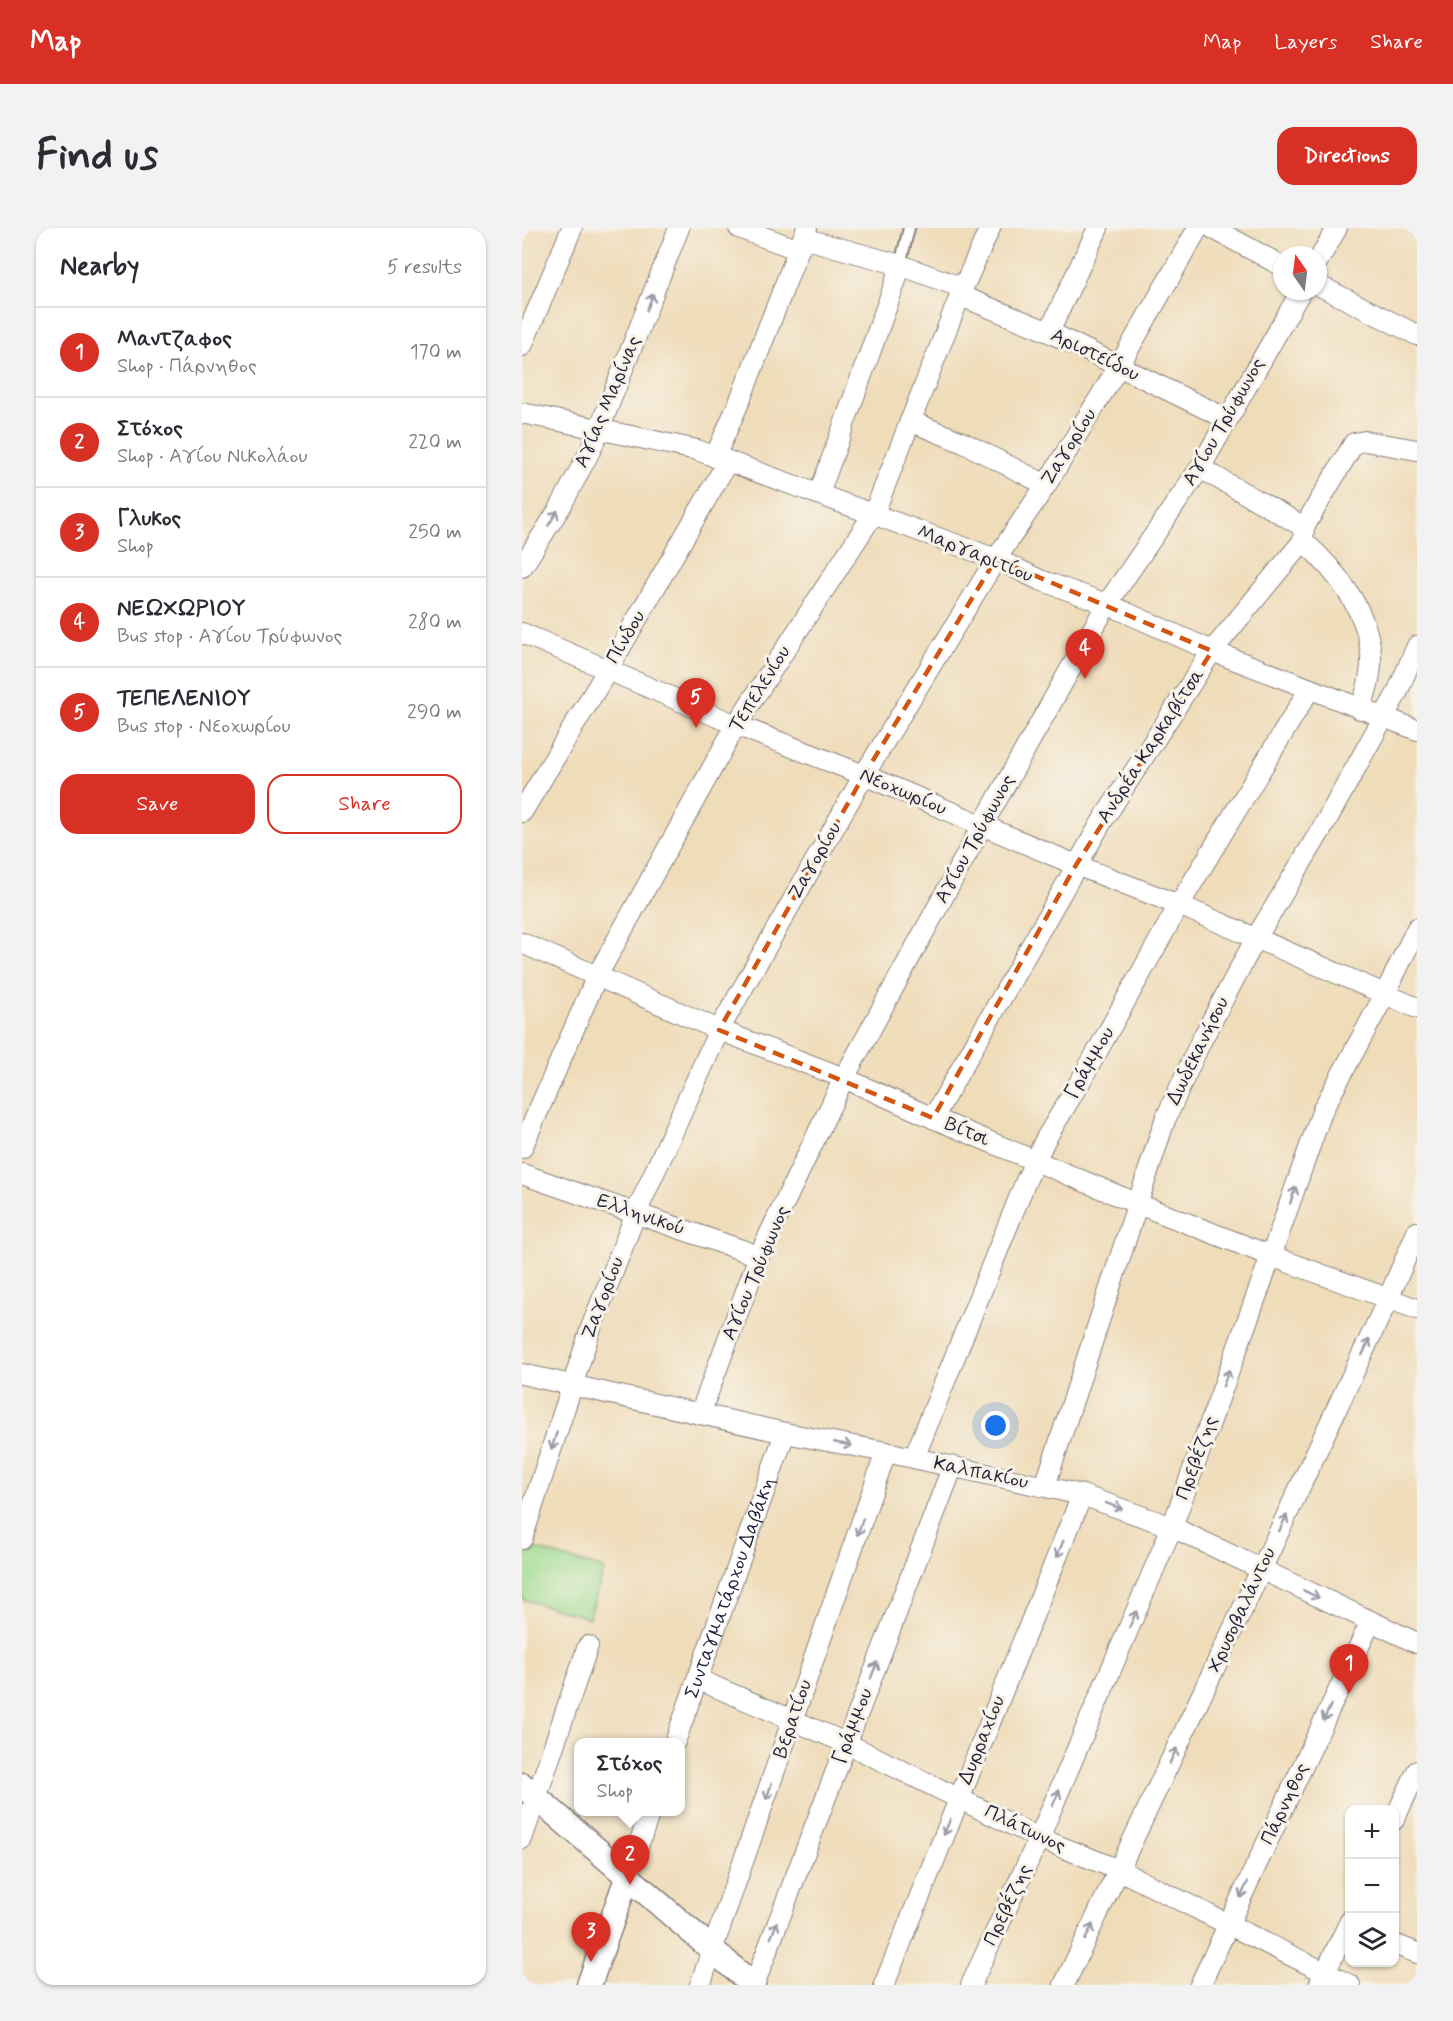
<!DOCTYPE html>
<html lang="en">
<head>
<meta charset="utf-8">
<style>
	:root { --surface:#fff; --page:#f2f2f3; --text:#2b2b33; --muted:#7c7c81; --line:#e1e1e2; --accent:#d93025 }
	body { margin:0; font-family:Mynerve,sans-serif; background:var(--page); color:var(--text) }
	.controls { position:absolute; right:18px; bottom:18px; display:grid; overflow:hidden; border-radius:12px; box-shadow:0 2px 4px #0004 }
	.controls button { width:54px; height:54px; display:grid; place-items:center; padding:0; border:0; border-bottom:2px solid var(--line); background:var(--surface); color:var(--text); font:30px sans-serif }
	.compass { position:absolute; left:751px; top:18px; width:54px; height:54px; border-radius:50%; background:var(--surface); box-shadow:0 2px 4px #0004; rotate:346deg }
	.you { position:absolute; left:474px; top:1198px; width:21px; height:21px; margin:-15px; border:4px solid #fff; border-radius:50%; background:#1a73e8; box-shadow:0 0 0 9px #1a73e833 }
	.badge { display:grid; place-items:center; width:39px; height:39px; border-radius:50%; background:var(--accent); color:#fff; font-size:20px; font-weight:700 }
	.pin { position:absolute; translate:-50% -50px; filter:drop-shadow(0 2px 3px #0008) }
	.pin::after { content:''; position:absolute; top:32px; width:21px; height:18px; background:inherit; clip-path:polygon(0 0,100% 0,50% 100%) }
	.popup { position:absolute; left:52px; top:1510px; width:111px; height:78px; box-sizing:border-box; display:grid; place-content:center; border-radius:12px; background:var(--surface); filter:drop-shadow(0 2px 4px #0005); font-size:20px; white-space:nowrap; color:var(--muted) }
	.popup b { font-size:22px; color:var(--text) }
	.popup::after { content:''; position:absolute; left:50%; top:100%; margin-left:-12px; border:12px solid transparent; border-top-color:var(--surface) }
	.list { margin:0; padding:0; list-style:none }
	h2 { display:flex; justify-content:space-between; align-items:center; height:78px; margin:0; padding:0 24px; font-size:26px }
	h2 small { font-size:20px; font-weight:400; color:var(--muted) }
	.list li { display:grid; grid-template-columns:39px 1fr auto; gap:18px; align-items:center; box-sizing:border-box; height:90px; padding:0 24px; border-top:2px solid var(--line) }
	.list b { display:block; font-size:22px; white-space:nowrap }
	.list p { margin:0; font-size:20px; white-space:nowrap; color:var(--muted) }
	.list em { font-size:20px; font-style:normal; color:var(--muted) }
	.actions { display:flex; gap:12px; padding:18px 24px }
	.actions a { flex:1; padding:14px 0; border:2px solid var(--accent); border-radius:18px; text-align:center; font-size:21px; color:var(--accent) }
	.actions .main { background:var(--accent); color:#fff }
	.icon { flex:none; width:33px; height:33px; fill:none; stroke:currentColor; stroke-width:2; stroke-linecap:round; stroke-linejoin:round }
	.map { position:relative; flex:none; width:895px; height:1757px; overflow:hidden; border-radius:18px }
	header { display:flex; align-items:center; gap:36px; box-sizing:border-box; height:84px; padding:0 30px; background:var(--accent); color:#fff }
	header strong { font-size:28px }
	nav { display:flex; gap:33px; margin-inline-start:auto; font-size:21px }
	.intro { display:flex; align-items:center; justify-content:space-between; box-sizing:border-box; height:144px; padding:0 36px }
	h1 { margin:0; font-size:42px }
	.button { padding:15px 27px; border-radius:18px; background:var(--accent); color:#fff; font-size:21px; font-weight:700 }
	main { display:flex; gap:36px; padding:0 36px }
	aside { flex:1; background:var(--surface); border-radius:18px; box-shadow:0 2px 4px #0004 }
	.map>svg:first-child { display:block }
	.green { fill:#9fdc91; stroke:#607f66; stroke-width:1.5 }
	.lines { fill:none; stroke-linecap:round; stroke-linejoin:round }
	.service-casing { stroke:#887f7a; stroke-width:14 }
	.minor-casing { stroke:#887f7a; stroke-width:22 }
	.tertiary-casing { stroke:#887f7a; stroke-width:27 }
	.service { stroke:#fff; stroke-width:10 }
	.minor { stroke:#fff; stroke-width:20 }
	.tertiary { stroke:#fff; stroke-width:24 }
	.oneway { stroke:#9c9ca7 }
	.marked { fill:none; stroke:#d45411; stroke-width:4.5; stroke-dasharray:12 8; stroke-linejoin:round }
	.labels { text-anchor:middle; dominant-baseline:central; stroke-width:6; stroke-linejoin:round; paint-order:stroke }
	.street-label { font-size:20px; fill:#22223b; stroke:#f7f3e8 }
</style>
</head>
<body>
<header>
<strong>Map</strong>
<nav><a>Map</a><a>Layers</a><a>Share</a></nav>
</header>
<div class="intro"><h1>Find us</h1><a class="button">Directions</a></div>
<main>
<aside>
<h2>Nearby<small>5 results</small></h2>
<ul class="list">
<li><span class="badge">1</span><div><b>Μαντζαφος</b><p>Shop · Πάρνηθος</p></div><em>170 m</em></li>
<li><span class="badge">2</span><div><b>Στόχος</b><p>Shop · Αγίου Νικολάου</p></div><em>220 m</em></li>
<li><span class="badge">3</span><div><b>Γλυκος</b><p>Shop</p></div><em>250 m</em></li>
<li><span class="badge">4</span><div><b>ΝΕΩΧΩΡΙΟΥ</b><p>Bus stop · Αγίου Τρύφωνος</p></div><em>280 m</em></li>
<li><span class="badge">5</span><div><b>ΤΕΠΕΛΕΝΙΟΥ</b><p>Bus stop · Νεοχωρίου</p></div><em>290 m</em></li>
</ul>
<div class="actions"><a class="main">Save</a><a>Share</a></div>
</aside>
<div class="map">
<svg width="895" height="1757" viewBox="0 0 895 1757">
	<rect width="100%" height="100%" fill="#f7f3e8"/>
	<filter id="ink" filterUnits="userSpaceOnUse"><feTurbulence type="fractalNoise" baseFrequency=".0167" numOctaves="2"/><feDisplacementMap in="SourceGraphic" scale="12" xChannelSelector="R" yChannelSelector="G"/><feConvolveMatrix kernelMatrix="1 2 1 2 8 2 1 2 1" color-interpolation-filters="sRGB"/></filter>
	<filter id="wash" filterUnits="userSpaceOnUse"><feTurbulence type="fractalNoise" baseFrequency=".008" numOctaves="4" result="noise"/><feDisplacementMap in="SourceGraphic" scale="24" xChannelSelector="R" yChannelSelector="G"/><feGaussianBlur stdDeviation="1.35" result="paint"/><feColorMatrix in="noise" values="0 0 0 0 0 0 0 0 0 0 0 0 0 0 0 0 0 1.4 0 .05"/><feComposite in="paint" operator="in"/></filter>
	<g filter="url(#wash)">
		<rect width="100%" height="100%" fill="#efdcb9"/>
		<path class="green" d="M6 1319 82 1341 67 1390 0 1371V1340Z"/>
	</g>
	<g filter="url(#ink)">
		<g class="lines">
			<g class="service-casing">
				<path id="service" d="M378 37 387 0"/>
			</g>
			<g class="minor-casing">
				<g id="minor">
					<path d="M217 0 277 22"/>
					<path d="M690 0 760 38"/>
					<path d="M281 10 378 37 441 60"/>
					<path d="M796 33 815 0"/>
					<path d="M796 57 895 107"/>
					<path d="M439 68 527 104 705 191"/>
					<path d="M527 104 576 0"/>
					<path d="M0 118 50 0"/>
					<path d="M0 185 175 222 474 331 518 352 585 376 690 423 895 502"/>
					<path d="M388 193 442 215 524 257"/>
					<path d="M193 229 218 172 285 0"/>
					<path d="M678 240 782 299"/>
					<path d="M297 266 373 55 378 37"/>
					<path d="M781 313C813 341 846 383 849 427 850 446 845 464 838 481"/>
					<path d="M0 339 39 278 70 219 157 0"/>
					<path d="M0 405 214 497 342 547 554 637 657 677 895 780"/>
					<path d="M0 584 85 443 206 233"/>
					<path d="M0 715 197 802 322 850 411 890 616 976 749 1028 895 1081"/>
					<path d="M411 890 579 595 690 423 781 313 782 299 832 215 843 213 895 222"/>
					<path d="M0 920 75 748 214 497 352 285 441 60 468 0"/>
					<path d="M0 946 237 1028"/>
					<path d="M0 1146 263 1205 364 1224 560 1267 650 1299 895 1415"/>
					<path d="M178 1186 237 1028 322 850 460 598 585 376 678 240 779 63"/>
					<path d="M392 1230 503 955 523 912 562 847 657 677 787 462"/>
					<path d="M523 1258 643 892 678 815 734 710 802 597 875 465 895 418"/>
					<path d="M0 1311 69 1100 114 985 197 802 342 547 474 331 524 257 597 138 676 0"/>
					<path d="M175 1451 324 1515 517 1610 597 1642 828 1757"/>
					<path id="s1" d="M153 1514 263 1205"/>
					<path d="M872 1592 895 1543"/>
					<path d="M0 1611 66 1418"/>
					<path d="M105 1650 128 1584"/>
					<path d="M872 1716 895 1725"/>
					<path d="M178 1757 364 1224"/>
					<path d="M232 1757 430 1240"/>
					<path d="M362 1757 560 1267"/>
					<path d="M449 1757 517 1610 650 1299 749 1028 801 881 863 766 895 700"/>
					<path d="M542 1757 739 1342 866 1071 895 1004"/>
					<path d="M678 1757 848 1395"/>
					<path d="M797 1757 828 1693"/>
				</g>
			</g>
			<g class="tertiary-casing">
				<path id="tertiary" d="M0 1557 231 1757
					M67 1757 105 1650"/>
			</g>
			<use href="#service" class="service"/>
			<use href="#minor" class="minor"/>
			<use href="#tertiary" class="tertiary"/>
		</g>
		<defs><path id="oneway-shaft" d="M-6 0H5M1.5-3L5.5 0L1.5 3" fill="none" stroke-width="1.6" stroke-linecap="round" stroke-linejoin="round" transform="scale(1.5)"/></defs>
		<g class="oneway">
			<use href="#oneway-shaft" transform="translate(128 74) rotate(-69)"/>
			<use href="#oneway-shaft" transform="translate(31 290) rotate(-58)"/>
			<use href="#oneway-shaft" transform="translate(771 967) rotate(-71)"/>
			<use href="#oneway-shaft" transform="translate(844 1119) rotate(-65)"/>
			<use href="#oneway-shaft" transform="translate(704 1150) rotate(-70)"/>
			<use href="#oneway-shaft" transform="translate(32 1213) rotate(108)"/>
			<use href="#oneway-shaft" transform="translate(321 1216) rotate(11)"/>
			<use href="#oneway-shaft" transform="translate(592 1278) rotate(20)"/>
			<use href="#oneway-shaft" transform="translate(761 1295) rotate(-65)"/>
			<use href="#oneway-shaft" transform="translate(338 1299) rotate(109)"/>
			<use href="#oneway-shaft" transform="translate(538 1321) rotate(112)"/>
			<use href="#oneway-shaft" transform="translate(789 1366) rotate(26)"/>
			<use href="#oneway-shaft" transform="translate(611 1391) rotate(-67)"/>
			<use href="#oneway-shaft" transform="translate(352 1442) rotate(-69)"/>
			<use href="#oneway-shaft" transform="translate(805 1485) rotate(115)"/>
			<use href="#oneway-shaft" transform="translate(651 1528) rotate(-65)"/>
			<use href="#oneway-shaft" transform="translate(247 1563) rotate(109)"/>
			<use href="#oneway-shaft" transform="translate(534 1570) rotate(-67)"/>
			<use href="#oneway-shaft" transform="translate(425 1599) rotate(112)"/>
			<use href="#oneway-shaft" transform="translate(722 1662) rotate(115)"/>
			<use href="#oneway-shaft" transform="translate(252 1702) rotate(-69)"/>
			<use href="#oneway-shaft" transform="translate(567 1704) rotate(-64)"/>
		</g>
	</g>
	<path class="marked" d="M474 331 690 423 554 637 411 890 197 802 342 547Z"/>
	<g class="labels">
		<g class="street-label">
			<text transform="translate(573 127) rotate(26)">Αριστείδου</text>
			<text transform="translate(86 174) rotate(-67)">Αγίας Μαρίνας</text>
			<text transform="translate(702 194) rotate(-60)">Αγίου Τρύφωνος</text>
			<text transform="translate(547 219) rotate(-58)">Ζαγορίου</text>
			<text transform="translate(453 326) rotate(22)">Μαργαριτίου</text>
			<text transform="translate(104 409) rotate(-60)">Πίνδου</text>
			<text transform="translate(238 461) rotate(-58)">Τεπελενίου</text>
			<text transform="translate(629 518) rotate(-57)">Ανδρέα Καρκαβίτσα</text>
			<text transform="translate(381 564) rotate(23)">Νεοχωρίου</text>
			<text transform="translate(453 611) rotate(-61)">Αγίου Τρύφωνος</text>
			<text transform="translate(293 633) rotate(-60)">Ζαγορίου</text>
			<text transform="translate(676 823) rotate(-64)">Δωδεκανήσου</text>
			<text transform="translate(568 835) rotate(-60)">Γράμμου</text>
			<text transform="translate(445 904) rotate(23)">Βίτσι</text>
			<text transform="translate(119 987) rotate(19)">Ελληνικού</text>
			<text transform="translate(234 1045) rotate(-67)">Αγίου Τρύφωνος</text>
			<text transform="translate(81 1070) rotate(-69)">Ζαγορίου</text>
			<text transform="translate(675 1230) rotate(-70)">Πρεβέζης</text>
			<text transform="translate(459 1245) rotate(12)">Καλπακίου</text>
			<text stroke="none"><textPath href="#s1" startOffset="164">Συνταγματάρχου Δαβάκη</textPath></text>
			<text transform="translate(720 1382) rotate(-65)">Χρυσοβαλάντου</text>
			<text transform="translate(271 1491) rotate(-71)">Βερατίου</text>
			<text transform="translate(331 1498) rotate(-69)">Γράμμου</text>
			<text transform="translate(460 1512) rotate(-68)">Δυρραχίου</text>
			<text transform="translate(763 1576) rotate(-65)">Πάρνηθος</text>
			<text transform="translate(503 1601) rotate(25)">Πλάτωνος</text>
			<text transform="translate(486 1677) rotate(-65)">Πρεβέζης</text>
		</g>
	</g>
</svg>
<div class="controls">
<button>+</button>
<button>−</button>
<button><svg class="icon" aria-label="layers" viewBox="0 0 24 24"><path d="M12 4l9 5-9 5-9-5zM3 14l9 5 9-5"/></svg></button>
</div>
<svg class="compass" viewBox="-18 -18 36 36"><path d="M0-13l5 13h-10z" fill="#e53935"/><path d="M0 13l5-13h-10z" fill="#7c7c81"/></svg>
<div class="you"></div>
<div class="pin badge" style="left:827px;top:1466px">1</div>
<div class="pin badge" style="left:108px;top:1657px">2</div>
<div class="popup"><b>Στόχος</b>Shop</div>
<div class="pin badge" style="left:69px;top:1734px">3</div>
<div class="pin badge" style="left:563px;top:451px">4</div>
<div class="pin badge" style="left:174px;top:500px">5</div>
</div>
</main>
</body>
</html>
